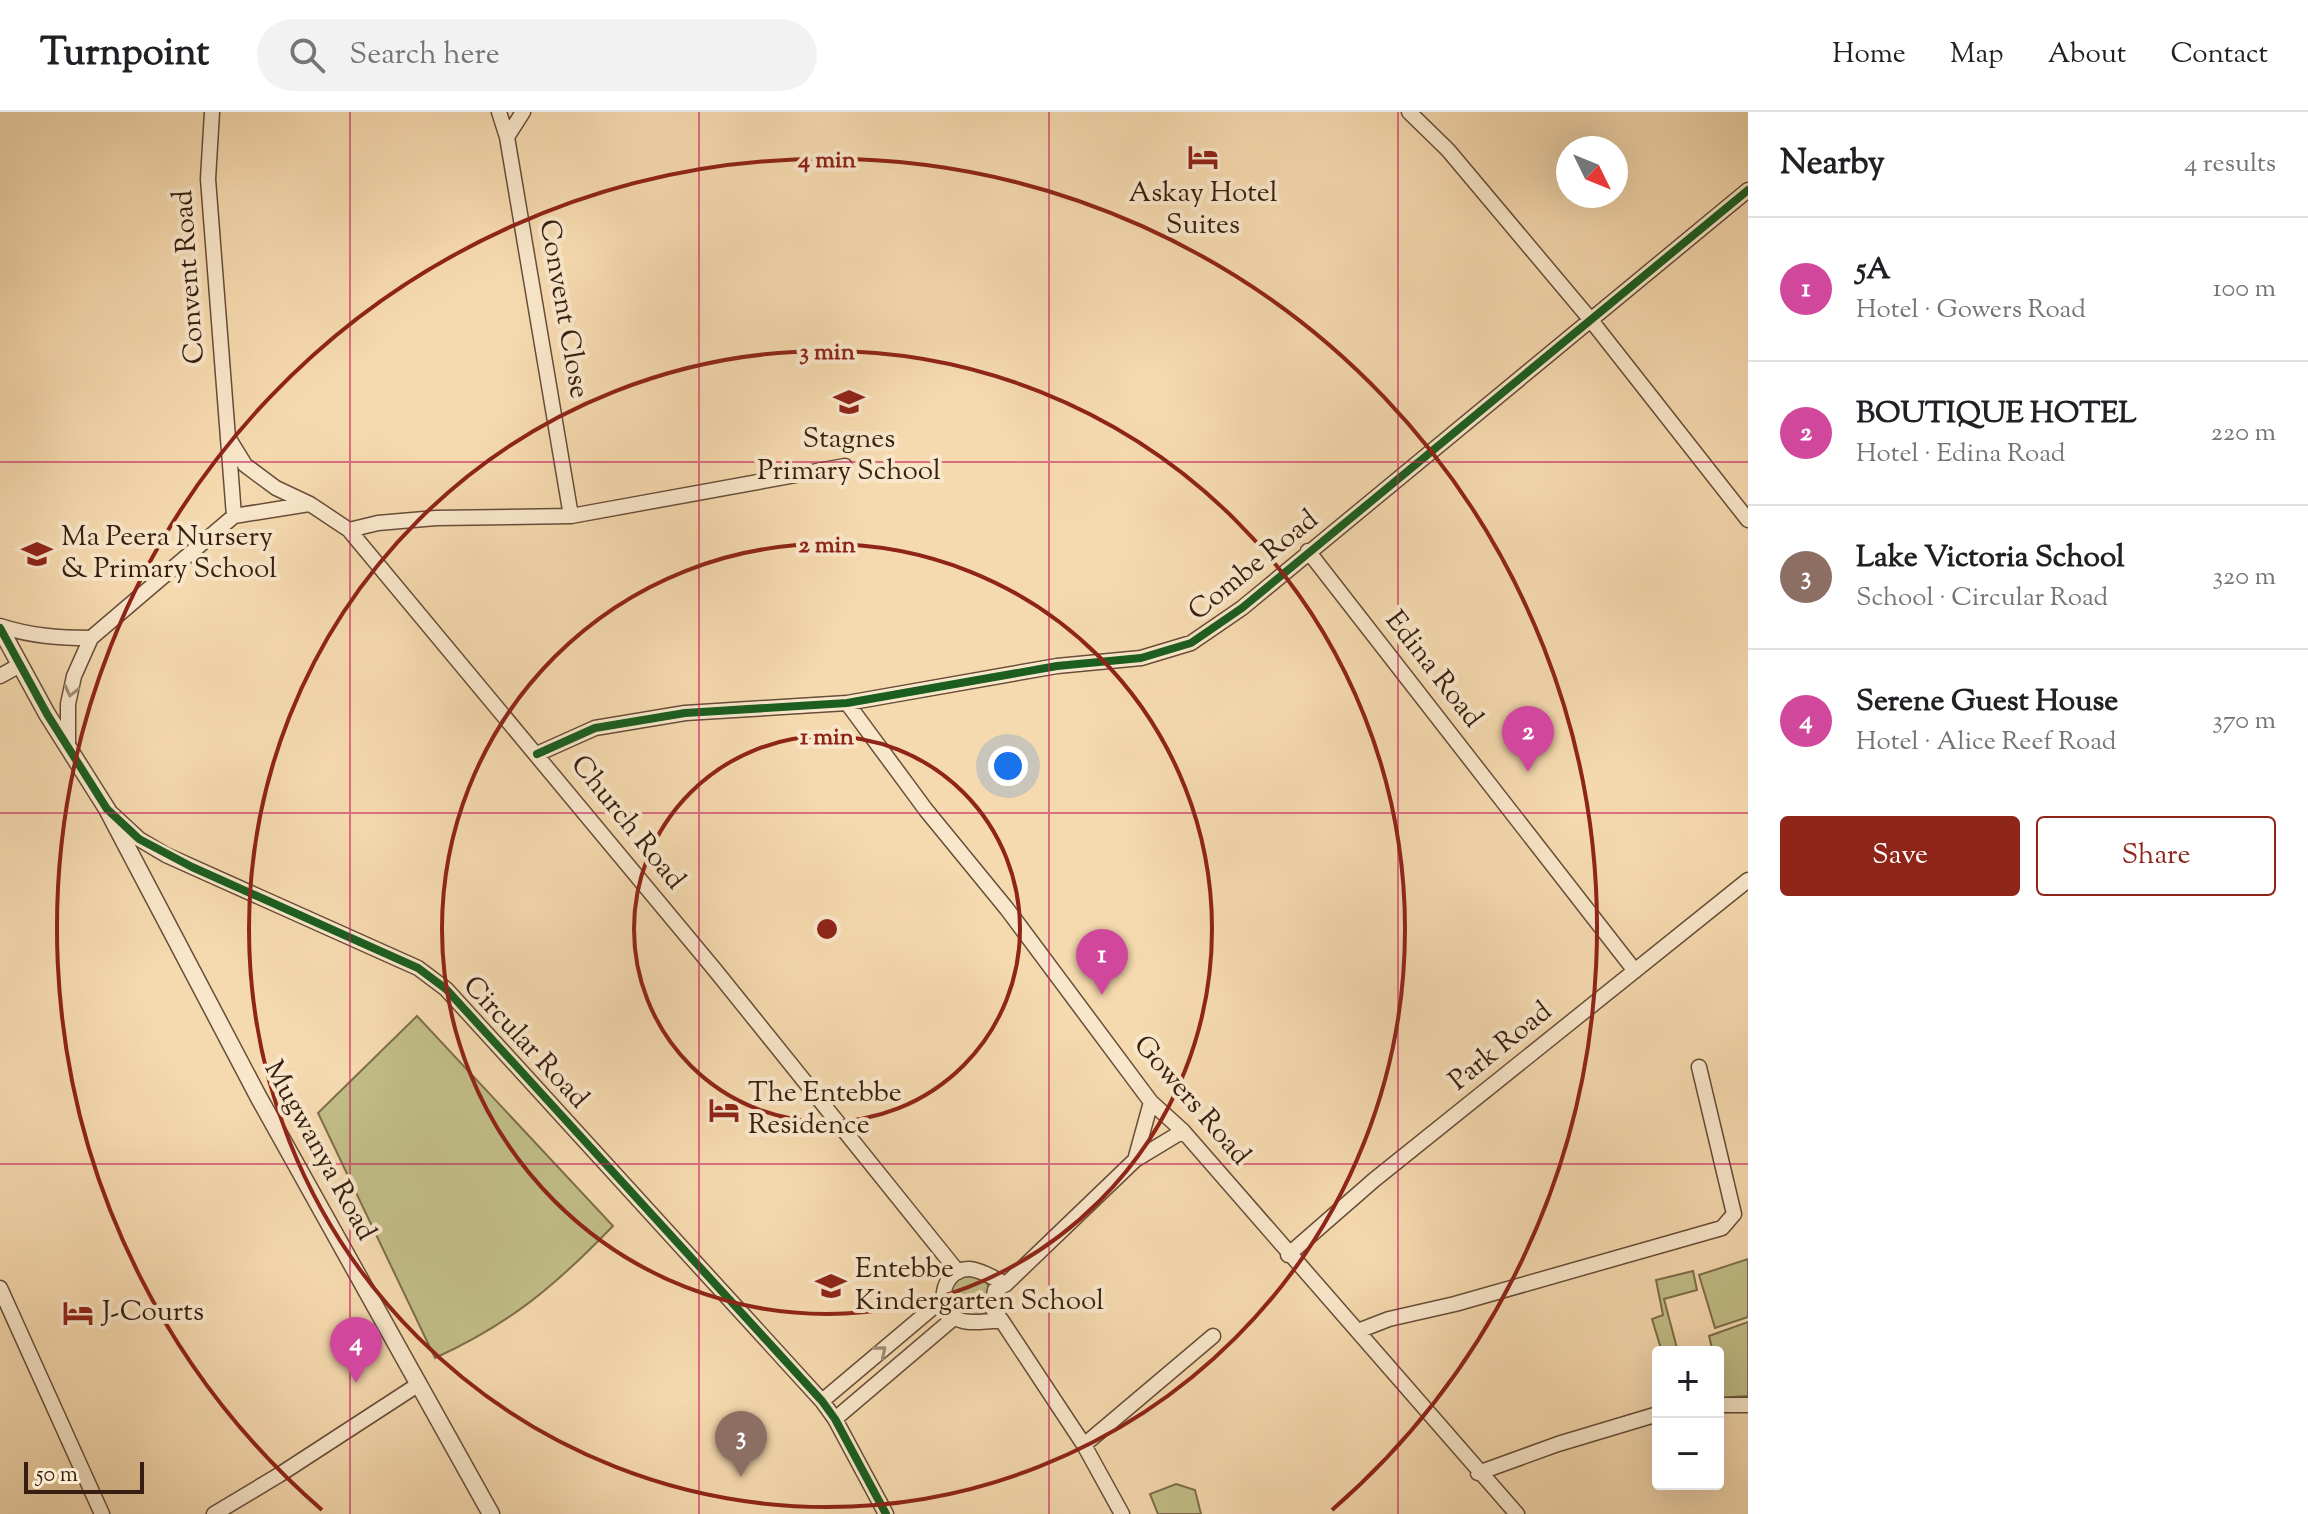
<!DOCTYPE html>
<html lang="en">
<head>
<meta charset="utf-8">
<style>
	:root { --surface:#fff; --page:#f2f2f2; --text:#202124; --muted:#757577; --line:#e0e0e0; --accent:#8f2418 }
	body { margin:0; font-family:"Sorts Mill Goudy",serif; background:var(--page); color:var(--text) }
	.controls { position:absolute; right:24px; bottom:24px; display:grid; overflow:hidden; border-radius:8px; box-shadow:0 8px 32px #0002 }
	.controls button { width:72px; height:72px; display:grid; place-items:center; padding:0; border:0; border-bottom:2px solid var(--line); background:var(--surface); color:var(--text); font:40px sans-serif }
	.compass { position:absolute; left:1556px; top:24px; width:72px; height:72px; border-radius:50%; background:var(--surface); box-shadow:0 8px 32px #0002; rotate:133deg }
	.scale { position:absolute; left:24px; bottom:20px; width:120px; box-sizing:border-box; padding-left:8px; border:4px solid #381e10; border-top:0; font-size:22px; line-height:28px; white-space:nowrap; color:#381e10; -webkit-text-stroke:6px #f9e7cb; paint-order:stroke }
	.you { position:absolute; left:1008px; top:654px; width:28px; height:28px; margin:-20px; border:6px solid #fff; border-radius:50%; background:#1a73e8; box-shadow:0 0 0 12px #1a73e833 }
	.badge { display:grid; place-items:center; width:52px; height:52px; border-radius:50%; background:var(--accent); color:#fff; font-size:26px; font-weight:700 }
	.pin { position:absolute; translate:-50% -66px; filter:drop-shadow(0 2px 4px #0008) }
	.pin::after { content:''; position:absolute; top:42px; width:28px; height:24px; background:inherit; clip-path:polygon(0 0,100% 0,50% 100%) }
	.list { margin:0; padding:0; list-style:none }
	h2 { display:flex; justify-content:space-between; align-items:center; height:104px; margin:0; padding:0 32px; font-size:34px }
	h2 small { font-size:26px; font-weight:400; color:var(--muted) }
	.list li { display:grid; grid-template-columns:52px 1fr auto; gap:24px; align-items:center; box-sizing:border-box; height:144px; padding:0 32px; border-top:2px solid var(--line) }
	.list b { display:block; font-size:30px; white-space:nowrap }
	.list p { margin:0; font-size:26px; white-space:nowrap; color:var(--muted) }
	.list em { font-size:26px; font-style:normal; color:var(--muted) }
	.actions { display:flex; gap:16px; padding:24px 32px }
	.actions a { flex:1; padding:18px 0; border:2px solid var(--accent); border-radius:8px; text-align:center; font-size:28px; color:var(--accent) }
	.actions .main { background:var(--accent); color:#fff }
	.icon { flex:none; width:44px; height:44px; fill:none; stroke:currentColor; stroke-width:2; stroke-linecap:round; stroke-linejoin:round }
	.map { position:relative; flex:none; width:1748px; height:1402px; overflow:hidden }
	header { display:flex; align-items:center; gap:48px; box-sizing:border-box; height:112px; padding:0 40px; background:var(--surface); border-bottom:2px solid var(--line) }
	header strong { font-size:38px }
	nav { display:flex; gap:44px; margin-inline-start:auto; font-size:28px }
	.search { width:560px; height:72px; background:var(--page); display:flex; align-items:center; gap:20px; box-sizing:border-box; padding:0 28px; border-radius:44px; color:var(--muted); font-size:30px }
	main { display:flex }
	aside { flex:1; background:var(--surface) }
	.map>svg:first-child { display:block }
	.green { fill:#c2be87; stroke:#7d6e4c; stroke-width:2 }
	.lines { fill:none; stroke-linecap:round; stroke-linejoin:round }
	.minor-casing { stroke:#684d38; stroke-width:17 }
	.tertiary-casing { stroke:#684d38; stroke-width:19 }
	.minor { stroke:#f9e7cb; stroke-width:14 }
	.tertiary { stroke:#f9e7cb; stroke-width:16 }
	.cycleway-casing { stroke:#f9e7cb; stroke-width:13 }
	.cycleway { stroke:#1b5e20; stroke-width:8 }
	.oneway { stroke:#a28d77 }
	.grid { fill:none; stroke:#c2185b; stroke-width:2; stroke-opacity:0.55 }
	.ring { fill:none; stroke:#8f2418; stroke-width:4 }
	.labels { text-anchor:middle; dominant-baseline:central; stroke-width:8; stroke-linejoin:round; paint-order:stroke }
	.poi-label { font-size:28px; fill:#381e10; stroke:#f9e7cb; text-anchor:start }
	.street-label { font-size:28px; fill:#381e10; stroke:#f9e7cb }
	.centre { fill:#8f2418; stroke:#f9e7cb; stroke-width:4 }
	.ring-label { font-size:24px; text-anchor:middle; font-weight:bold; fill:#8f2418; stroke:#f9e7cb; stroke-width:8; stroke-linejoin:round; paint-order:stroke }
</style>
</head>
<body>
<header>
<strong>Turnpoint</strong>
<div class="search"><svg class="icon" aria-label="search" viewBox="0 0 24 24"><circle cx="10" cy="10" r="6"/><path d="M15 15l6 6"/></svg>Search here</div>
<nav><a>Home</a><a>Map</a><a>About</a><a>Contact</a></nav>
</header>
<main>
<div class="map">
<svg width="1748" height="1402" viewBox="0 0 1748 1402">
	<rect width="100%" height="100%" fill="#f6daaf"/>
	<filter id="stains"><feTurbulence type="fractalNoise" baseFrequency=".0025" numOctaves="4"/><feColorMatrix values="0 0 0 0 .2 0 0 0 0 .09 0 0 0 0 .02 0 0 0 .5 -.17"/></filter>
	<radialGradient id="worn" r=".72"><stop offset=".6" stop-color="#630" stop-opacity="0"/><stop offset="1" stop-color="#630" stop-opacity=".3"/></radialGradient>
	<path class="green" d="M417 904 613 1114C556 1173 510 1212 435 1246L318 1001Z
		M1748 1147V1205L1715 1216 1699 1163Z
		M1693 1159 1697 1178 1664 1187 1678 1240H1662L1652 1207 1663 1203 1656 1168Z
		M949 1184a21 21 0 1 1 42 0a21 21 0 1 1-42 0Z
		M1748 1210V1284L1718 1286V1240H1713L1709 1224Z
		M1176 1372 1195 1378 1201 1402H1158L1150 1382Z"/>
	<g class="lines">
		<g class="minor-casing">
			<path id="minor" d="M499 0 507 25 571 404
				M1409 0 1448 38 1590 207 1748 408
				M507 25 523 0
				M229 327 245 353 276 376 310 392 349 418 715 858 958 1160
				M234 404 309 392
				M349 418 378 411 436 406 571 404 845 354
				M1308 439 1635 859
				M0 514C31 524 59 526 91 526
				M0 564 20 553
				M847 591 926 698 1007 797 1151 990 1183 1019 1517 1402
				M68 635V592L74 564 91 526 234 404 208 67 212 0
				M537 642 595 616 685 601 847 591 1057 554 1141 546 1191 531 1242 496 1748 78
				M112 702 139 727 166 743 418 856 446 877 822 1289 835 1307 886 1402
				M1135 1048 1151 990
				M1288 1143 1374 1068 1748 768
				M1006 1172 1135 1048 1183 1019
				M0 1176 102 1402
				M1002 1209C990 1208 974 1212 963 1209 933 1202 940 1156 970 1157 982 1158 995 1167 1006 1172L995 1178 992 1196 1002 1209 1084 1333 1122 1402
				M1358 1219 1389 1207 1455 1192 1722 1116 1734 1102 1699 955
				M822 1289 943 1187
				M1718 1293H1748
				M835 1307 955 1205
				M1084 1333 1213 1224
				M1478 1361 1558 1332 1658 1302
				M214 1402 279 1363 419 1272"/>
		</g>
		<g class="tertiary-casing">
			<path id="tertiary" d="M0 516 47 602 107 697 259 986 491 1402"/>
		</g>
		<use href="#minor" class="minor"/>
		<use href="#tertiary" class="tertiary"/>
		<g class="cycleway-casing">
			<path id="cycleway" d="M0 516 47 602 107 697 139 727 192 755 418 856 446 877 822 1289 835 1307 886 1402
				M537 642 595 616 685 601 847 591 1057 554 1141 546 1191 531 1242 496 1748 78"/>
		</g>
		<use href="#cycleway" class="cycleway"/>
	</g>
	<defs><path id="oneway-chevron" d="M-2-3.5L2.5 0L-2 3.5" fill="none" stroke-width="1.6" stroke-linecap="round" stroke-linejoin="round" transform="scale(2)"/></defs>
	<g class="oneway">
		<use href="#oneway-chevron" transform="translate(71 579) rotate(103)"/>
		<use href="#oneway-chevron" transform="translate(881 1239) rotate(-40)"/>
	</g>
	<path class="grid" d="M350 0V1402M699 0V1402M1049 0V1402M1398 0V1402M0 350H1748M0 701H1748M0 1052H1748"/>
	<g class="ring">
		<circle cx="827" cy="817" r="193"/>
		<circle cx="827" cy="817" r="385"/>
		<circle cx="827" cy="817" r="578"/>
		<path d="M322 1398A770 770 0 1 1 1332 1398"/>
	</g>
	<defs>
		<g id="hotel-bare" transform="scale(2.4)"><path d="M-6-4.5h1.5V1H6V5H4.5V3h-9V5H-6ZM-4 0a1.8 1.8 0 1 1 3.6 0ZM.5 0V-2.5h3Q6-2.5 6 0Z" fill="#8f2418" stroke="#f9e7cb" stroke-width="2.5" paint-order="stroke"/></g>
		<g id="school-bare" transform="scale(2.4)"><path d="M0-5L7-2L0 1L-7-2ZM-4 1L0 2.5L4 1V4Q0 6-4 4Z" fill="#8f2418" stroke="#f9e7cb" stroke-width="2.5" paint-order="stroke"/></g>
	</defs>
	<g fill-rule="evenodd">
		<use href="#hotel-bare" x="1203" y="45"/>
		<use href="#school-bare" x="849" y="290"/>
		<use href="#school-bare" x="37" y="442"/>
		<use href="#hotel-bare" x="724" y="998"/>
		<use href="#school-bare" x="831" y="1174"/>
		<use href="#hotel-bare" x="78" y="1201"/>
	</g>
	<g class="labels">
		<g class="poi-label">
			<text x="1203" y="82" text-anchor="middle">Askay Hotel<tspan x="1203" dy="32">Suites</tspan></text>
			<text x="849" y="328" text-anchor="middle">Stagnes<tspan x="849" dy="32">Primary School</tspan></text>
			<text x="61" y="426">Ma Peera Nursery<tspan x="61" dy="32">&amp; Primary School</tspan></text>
			<text x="748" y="982">The Entebbe<tspan x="748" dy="32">Residence</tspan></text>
			<text x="855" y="1158">Entebbe<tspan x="855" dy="32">Kindergarten School</tspan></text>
			<text x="102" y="1201">J-Courts</text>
		</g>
		<g class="street-label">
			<text transform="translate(190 165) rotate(-94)">Convent Road</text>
			<text transform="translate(563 197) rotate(80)">Convent Close</text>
			<text transform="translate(1254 454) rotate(-39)">Combe Road</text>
			<text transform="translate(1433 558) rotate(52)">Edina Road</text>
			<text transform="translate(627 711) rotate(51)">Church Road</text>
			<text transform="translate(525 931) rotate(47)">Circular Road</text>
			<text transform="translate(1501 935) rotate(-39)">Park Road</text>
			<text transform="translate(1191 989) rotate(49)">Gowers Road</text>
			<text transform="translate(319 1039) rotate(61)">Mugwanya Road</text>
		</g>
	</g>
	<circle cx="827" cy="817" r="12" class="centre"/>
	<g class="ring-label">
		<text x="827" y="55">4 min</text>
		<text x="827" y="247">3 min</text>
		<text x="827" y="440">2 min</text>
		<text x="827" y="632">1 min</text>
	</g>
	<rect width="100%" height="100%" filter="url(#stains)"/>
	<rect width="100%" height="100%" fill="url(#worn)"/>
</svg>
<div class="controls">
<button>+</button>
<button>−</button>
</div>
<svg class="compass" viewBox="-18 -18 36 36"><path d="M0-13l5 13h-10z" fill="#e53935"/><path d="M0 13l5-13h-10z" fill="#757577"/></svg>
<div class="scale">50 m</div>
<div class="you"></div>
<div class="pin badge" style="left:1102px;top:883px;background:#d1479c">1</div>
<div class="pin badge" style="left:1528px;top:660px;background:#d1479c">2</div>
<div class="pin badge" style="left:741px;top:1365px;background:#8d6e63">3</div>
<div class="pin badge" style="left:356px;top:1271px;background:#d1479c">4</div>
</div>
<aside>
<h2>Nearby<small>4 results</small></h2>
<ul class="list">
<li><span class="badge" style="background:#d1479c">1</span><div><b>5A</b><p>Hotel · Gowers Road</p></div><em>100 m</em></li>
<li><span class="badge" style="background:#d1479c">2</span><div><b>BOUTIQUE HOTEL</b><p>Hotel · Edina Road</p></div><em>220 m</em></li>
<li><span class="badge" style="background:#8d6e63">3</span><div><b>Lake Victoria School</b><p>School · Circular Road</p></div><em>320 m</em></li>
<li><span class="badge" style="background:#d1479c">4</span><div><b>Serene Guest House</b><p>Hotel · Alice Reef Road</p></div><em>370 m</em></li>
</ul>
<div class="actions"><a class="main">Save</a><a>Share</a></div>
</aside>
</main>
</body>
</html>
